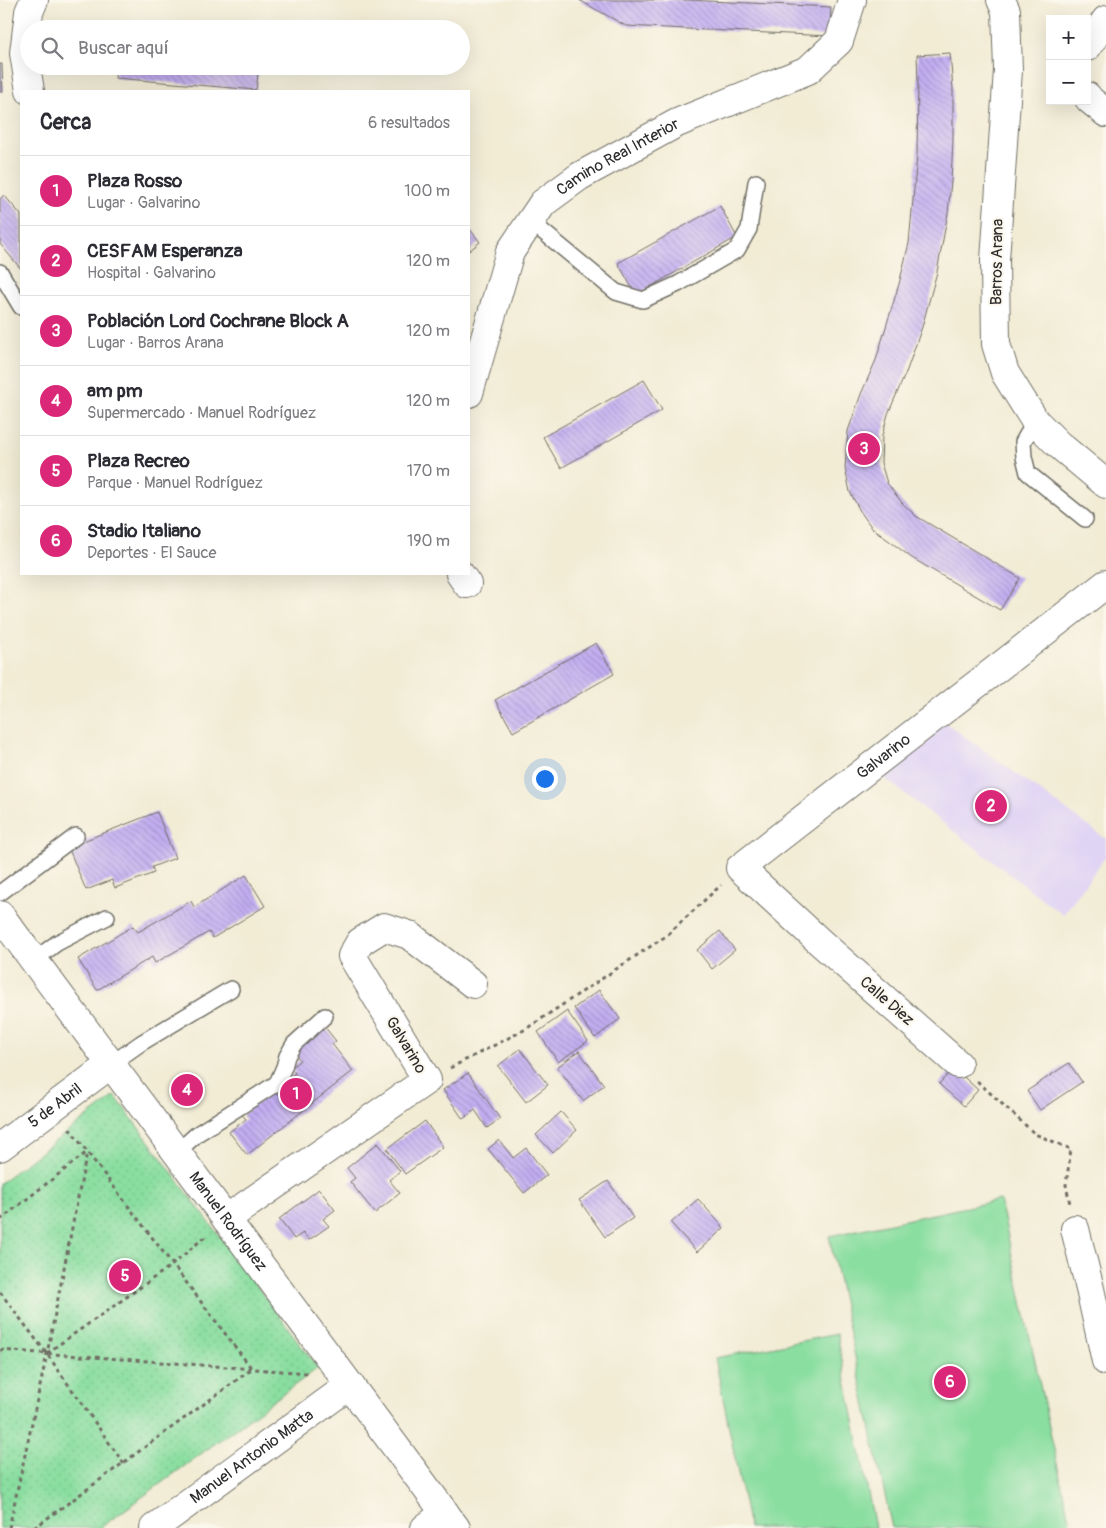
<!DOCTYPE html>
<html lang="es">
<head>
<meta charset="utf-8">
<style>
	:root { --surface:#fff; --page:#f7f7f7; --text:#2b2b33; --muted:#7c7c81; --line:#e1e1e2; --accent:#db2777 }
	body { margin:0; font-family:Pangolin,sans-serif; background:var(--page); color:var(--text) }
	.controls { position:absolute; right:15px; top:15px; display:grid; overflow:hidden; border-radius:0px; box-shadow:0 5px 20px #0002 }
	.controls button { width:45px; height:45px; display:grid; place-items:center; padding:0; border:0; border-bottom:1px solid var(--line); background:var(--surface); color:var(--text); font:25px sans-serif }
	.you { position:absolute; left:544px; top:778px; width:18px; height:18px; margin:-12px; border:4px solid #fff; border-radius:50%; background:#1a73e8; box-shadow:0 0 0 8px #1a73e833 }
	.badge { display:grid; place-items:center; width:32px; height:32px; border-radius:50%; background:var(--accent); color:#fff; font-size:16px; font-weight:700 }
	.pin { position:absolute; translate:-50% -50%; border:2px solid #fff; box-shadow:0 1px 5px #0006 }
	.list { margin:0; padding:0; list-style:none }
	h2 { display:flex; justify-content:space-between; align-items:center; height:65px; margin:0; padding:0 20px; font-size:21px }
	h2 small { font-size:16px; font-weight:400; color:var(--muted) }
	.list li { display:grid; grid-template-columns:32px 1fr auto; gap:15px; align-items:center; box-sizing:border-box; height:70px; padding:0 20px; border-top:1px solid var(--line) }
	.list b { display:block; font-size:19px; white-space:nowrap }
	.list p { margin:0; font-size:16px; white-space:nowrap; color:var(--muted) }
	.list em { font-size:16px; font-style:normal; color:var(--muted) }
	.icon { flex:none; width:28px; height:28px; fill:none; stroke:currentColor; stroke-width:2; stroke-linecap:round; stroke-linejoin:round }
	.map { position:relative; flex:none; width:1106px; height:1528px; overflow:hidden }
	.search { position:absolute; background:var(--surface); box-shadow:0 5px 20px #0002; left:20px; top:20px; width:450px; height:55px; display:flex; align-items:center; gap:12px; box-sizing:border-box; padding:0 18px; border-radius:28px; color:var(--muted); font-size:19px }
	.panel { position:absolute; background:var(--surface); box-shadow:0 5px 20px #0002; left:20px; top:90px; width:450px; height:485px; border-radius:0px }
	.map>svg:first-child { display:block }
	.built { fill:#e0d4f4 }
	.grass { fill:url(#grass-dots); stroke:#5a8466 }
	.garden { fill:#8adea0; stroke:#5a8466 }
	.building { fill:url(#building-back-hatch) }
	.lines { fill:none; stroke-linecap:round; stroke-linejoin:round }
	.lane-casing { stroke:#716f66; stroke-width:18 }
	.street-casing { stroke:#716f66; stroke-width:30 }
	.secondary-casing { stroke:#716f66; stroke-width:30 }
	.path { stroke:#716f66; stroke-width:3; stroke-dasharray:4 4; stroke-linecap:butt }
	.lane { stroke:#fff; stroke-width:15 }
	.street { stroke:#fff; stroke-width:28 }
	.secondary { stroke:#fff; stroke-width:28 }
	.labels { text-anchor:middle; dominant-baseline:central; stroke-width:4; stroke-linejoin:round; paint-order:stroke }
	.street-label { font-size:16px; fill:#2b2b2b; stroke:#fbf7ec }
</style>
</head>
<body>
<div class="map">
<svg width="1106" height="1528" viewBox="0 0 1106 1528">
	<defs>
		<pattern id="grass-dots" width="8" height="8" patternUnits="userSpaceOnUse" patternTransform="scale(1.25)"><rect width="8" height="8" fill="#8adea0"/><path d="M2 2h.1M6 6h.1" fill="none" stroke="#77bf8a" stroke-width="1.8" stroke-linecap="round"/></pattern>
		<pattern id="building-back-hatch" width="6" height="6" patternUnits="userSpaceOnUse" patternTransform="scale(1.25)"><rect width="6" height="6" fill="#c3aef2"/><path d="M-1 5l2 2M0 0l6 6M5-1l2 2" fill="none" stroke="#9f8ec4"/></pattern>
	</defs>
	<rect width="100%" height="100%" fill="#fbf7ec"/>
	<filter id="ink" filterUnits="userSpaceOnUse"><feTurbulence type="fractalNoise" baseFrequency=".02" numOctaves="2"/><feDisplacementMap in="SourceGraphic" scale="10" xChannelSelector="R" yChannelSelector="G"/><feConvolveMatrix kernelMatrix="1 2 1 2 8 2 1 2 1" color-interpolation-filters="sRGB"/></filter>
	<filter id="wash" filterUnits="userSpaceOnUse"><feTurbulence type="fractalNoise" baseFrequency=".0096" numOctaves="4" result="noise"/><feDisplacementMap in="SourceGraphic" scale="20" xChannelSelector="R" yChannelSelector="G"/><feGaussianBlur stdDeviation="1.12" result="paint"/><feColorMatrix in="noise" values="0 0 0 0 0 0 0 0 0 0 0 0 0 0 0 0 0 1.4 0 .05"/><feComposite in="paint" operator="in"/></filter>
	<g filter="url(#wash)">
		<rect width="100%" height="100%" fill="#f2ecd5"/>
		<path class="built" d="M942 720 1106 839V856L1063 915 879 774Z"/>
		<path class="grass" d="M115 1096 318 1368 100 1528H0V1183Z"/>
		<path class="garden" d="M1000 1200 1071 1528H892L829 1236Z
			M837 1334 875 1528H749L715 1358Z"/>
		<g id="blocks">
			<path class="building" d="M579 0H688L831 7 829 36 626 26Z
				M950 53 953 89V140L951 181 948 213 937 272 922 327 907 370 888 414 882 436 881 463 887 483 902 503 916 516 1020 578 1000 610 912 558 872 528 860 511 850 492 845 468 848 431 861 394 876 360 899 284 909 243 917 156 918 81 917 55Z
				M0 64H2L3 92H0Z
				M116 66H259L256 90 115 78Z
				M4 195 21 215V269L0 244V199Z
				M720 206 737 237 636 295 618 263Z
				M469 228 480 242 469 251Z
				M644 380 662 410 561 468 543 437Z
				M596 643 614 674 513 732 495 700Z
				M157 812 175 858 152 867 154 873 115 888 112 880 86 890 68 847Z
				M246 875 265 906 213 938 209 932 155 963 152 957 97 990 78 959 133 926 138 932 191 901 194 907Z
				M720 931 735 950 712 969 697 950Z
				M599 990 620 1019 595 1038 574 1008Z
				M567 1011 588 1041 558 1062 538 1032Z
				M324 1026 336 1041 332 1044 353 1071 247 1155 229 1132 246 1119 242 1115 295 1073 291 1068 300 1060 292 1051Z
				M520 1049 548 1085 526 1102 498 1066Z
				M579 1051 604 1085 583 1101 557 1067Z
				M1069 1063 1082 1082 1040 1110 1027 1091Z
				M954 1068 978 1090 964 1106 939 1084Z
				M468 1073 500 1119 487 1128 475 1110 463 1119 443 1090Z
				M561 1112 577 1130 553 1153 536 1135Z
				M425 1121 443 1147 405 1174 387 1149Z
				M499 1140 513 1158 526 1148 547 1175 524 1193 488 1149Z
				M378 1143 400 1171 389 1180 400 1193 375 1213 350 1182 355 1178 347 1168Z
				M608 1181 633 1218 605 1237 579 1200Z
				M319 1189 335 1210 323 1219 329 1226 309 1240 303 1233 294 1239 279 1219Z
				M698 1199 724 1228 697 1252 671 1223Z"/>
		</g>
	</g>
	<g filter="url(#ink)">
		<use href="#blocks" fill-opacity="0" stroke="#716f66" stroke-width="1"/>
		<g class="lines">
			<g class="lane-casing">
				<path id="lane" d="M530 221 616 292 643 300 678 284 737 250 749 229 756 182
					M0 272 21 307
					M1035 421 1023 442 1024 457 1028 473 1085 519
					M0 893 76 836
					M33 961 57 943 107 917
					M111 1064 141 1043 231 989
					M176 1153 197 1134 277 1083 284 1067 287 1056 294 1044 325 1016"/>
			</g>
			<g class="street-casing">
				<g id="street">
					<path d="M1087 47 1106 20"/>
					<path d="M30 91 24 53 29 12 34 0"/>
					<path d="M1087 96 1090 100 1106 113"/>
					<path id="s1" d="M469 393 510 252 543 203 580 176 677 123 808 70 839 41 852 0"/>
					<path d="M460 574 467 584"/>
					<path id="s2" d="M0 915 456 1528"/>
					<path id="s3" d="M958 1064 820 942 740 868 1106 584"/>
					<path id="s4" d="M0 1147 111 1064"/>
					<path d="M226 1219 427 1080 352 956 360 942 384 927 409 935 473 984"/>
					<path d="M1075 1229 1090 1289 1106 1361"/>
					<path id="s5" d="M154 1528 350 1385"/>
					<path d="M425 1528 445 1513"/>
				</g>
			</g>
			<g class="secondary-casing">
				<path id="secondary" d="M1001 0 1006 11 1008 70 995 260 996 344 1005 373 1035 421 1058 444 1106 484"/>
			</g>
			<path class="path" d="M450 1068 526 1029 666 936 721 885
				M977 1081 1035 1134 1071 1149 1066 1185 1070 1204
				M0 1220 87 1152
				M0 1292 47 1354 124 1464
				M0 1350 308 1373
				M47 1353 172 1265 207 1235
				M9 1528 47 1354 87 1152
				M34 1528 252 1369 69 1128"/>
			<use href="#lane" class="lane"/>
			<use href="#street" class="street"/>
			<use href="#secondary" class="secondary"/>
		</g>
	</g>
	<g class="labels">
		<g class="street-label">
			<text stroke="none"><textPath href="#s1" startOffset="294">Camino Real Interior</textPath></text>
			<text transform="translate(997 262) rotate(-89)">Barros Arana</text>
			<text stroke="none"><textPath href="#s3" startOffset="475">Galvarino</textPath></text>
			<text transform="translate(887 1001) rotate(41)">Calle Diez</text>
			<text transform="translate(406 1045) rotate(59)">Galvarino</text>
			<text stroke="none"><textPath href="#s4" startOffset="69">5 de Abril</textPath></text>
			<text stroke="none"><textPath href="#s2" startOffset="382">Manuel Rodríguez</textPath></text>
			<text stroke="none"><textPath href="#s5" startOffset="121">Manuel Antonio Matta</textPath></text>
		</g>
	</g>
</svg>
<div class="controls">
<button>+</button>
<button>−</button>
</div>
<div class="you"></div>
<div class="pin badge" style="left:296px;top:1094px">1</div>
<div class="pin badge" style="left:991px;top:806px">2</div>
<div class="pin badge" style="left:864px;top:449px">3</div>
<div class="pin badge" style="left:187px;top:1090px">4</div>
<div class="pin badge" style="left:125px;top:1276px">5</div>
<div class="pin badge" style="left:950px;top:1382px">6</div>
<div class="search"><svg class="icon" aria-label="search" viewBox="0 0 24 24"><circle cx="10" cy="10" r="6"/><path d="M15 15l6 6"/></svg>Buscar aquí</div>
<section class="panel">
<h2>Cerca<small>6 resultados</small></h2>
<ul class="list">
<li><span class="badge">1</span><div><b>Plaza Rosso</b><p>Lugar · Galvarino</p></div><em>100 m</em></li>
<li><span class="badge">2</span><div><b>CESFAM Esperanza</b><p>Hospital · Galvarino</p></div><em>120 m</em></li>
<li><span class="badge">3</span><div><b>Población Lord Cochrane Block A</b><p>Lugar · Barros Arana</p></div><em>120 m</em></li>
<li><span class="badge">4</span><div><b>am pm</b><p>Supermercado · Manuel Rodríguez</p></div><em>120 m</em></li>
<li><span class="badge">5</span><div><b>Plaza Recreo</b><p>Parque · Manuel Rodríguez</p></div><em>170 m</em></li>
<li><span class="badge">6</span><div><b>Stadio Italiano</b><p>Deportes · El Sauce</p></div><em>190 m</em></li>
</ul>
</section>
</div>
</body>
</html>
